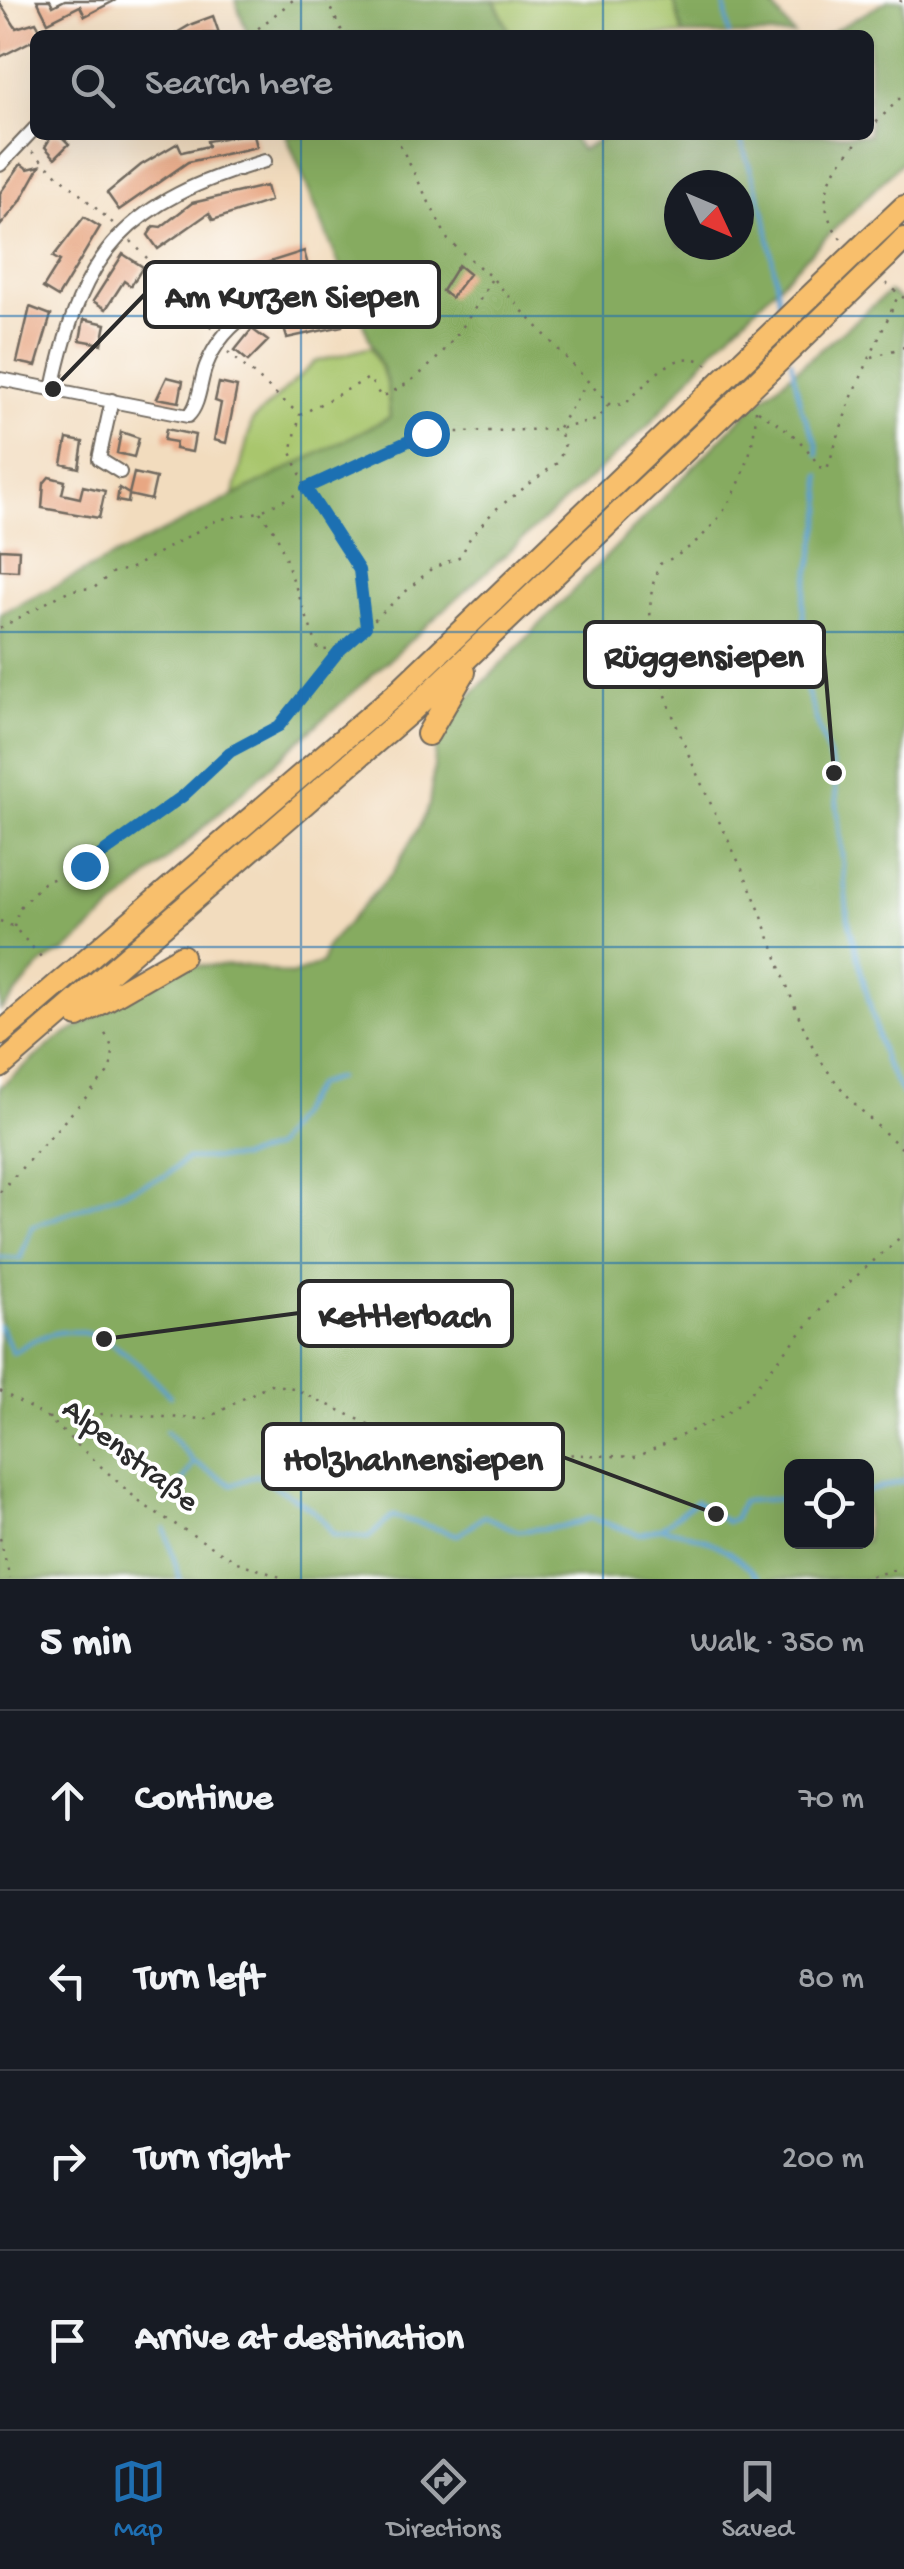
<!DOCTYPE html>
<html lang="en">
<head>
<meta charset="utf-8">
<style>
	:root { --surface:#171b24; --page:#242831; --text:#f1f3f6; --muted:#9ea1a6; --line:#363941; --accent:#1f6fb2 }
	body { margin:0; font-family:"Gochi Hand",sans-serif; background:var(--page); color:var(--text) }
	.controls { position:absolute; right:30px; bottom:30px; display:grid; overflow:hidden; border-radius:15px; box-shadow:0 10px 40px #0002 }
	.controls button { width:90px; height:90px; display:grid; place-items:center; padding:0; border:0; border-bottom:2px solid var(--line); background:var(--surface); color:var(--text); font:50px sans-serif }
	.compass { position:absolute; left:664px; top:170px; width:90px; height:90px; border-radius:50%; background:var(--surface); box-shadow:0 10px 40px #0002; rotate:134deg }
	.stop { position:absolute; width:30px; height:30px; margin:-22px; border:8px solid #1f6fb2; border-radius:50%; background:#fff }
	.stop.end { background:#1f6fb2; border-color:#fff; box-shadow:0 2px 10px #0008 }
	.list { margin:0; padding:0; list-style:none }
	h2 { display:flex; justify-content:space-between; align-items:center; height:130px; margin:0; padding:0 40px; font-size:42px }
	h2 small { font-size:32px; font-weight:400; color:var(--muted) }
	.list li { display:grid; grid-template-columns:65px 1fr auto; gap:30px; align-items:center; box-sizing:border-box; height:180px; padding:0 40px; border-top:2px solid var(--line) }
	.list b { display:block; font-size:38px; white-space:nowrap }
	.list em { font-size:32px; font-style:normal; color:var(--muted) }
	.icon { flex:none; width:55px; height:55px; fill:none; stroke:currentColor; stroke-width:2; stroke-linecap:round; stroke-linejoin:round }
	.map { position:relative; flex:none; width:904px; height:1579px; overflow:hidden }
	.search { position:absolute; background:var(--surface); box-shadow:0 10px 40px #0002; left:30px; right:30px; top:30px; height:110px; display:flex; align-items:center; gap:25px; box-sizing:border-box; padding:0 35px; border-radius:15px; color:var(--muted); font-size:38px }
	.sheet { height:850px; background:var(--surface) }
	nav { display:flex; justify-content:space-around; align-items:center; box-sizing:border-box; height:140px; border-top:2px solid var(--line); background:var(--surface); font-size:28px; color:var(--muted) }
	nav a { display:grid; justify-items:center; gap:5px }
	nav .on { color:var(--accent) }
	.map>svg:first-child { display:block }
	.green { fill:#a9c66d; stroke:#6a784c; stroke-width:2.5 }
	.forest { fill:#86ab60; stroke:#586b46; stroke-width:2.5; fill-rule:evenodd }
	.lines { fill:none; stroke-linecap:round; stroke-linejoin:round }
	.stream { stroke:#5ba0d0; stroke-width:4 }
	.building { fill:#e8a783 }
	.minor-casing { stroke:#71695e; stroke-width:16 }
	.motorway-casing { stroke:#71695e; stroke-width:26 }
	.path { stroke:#71695e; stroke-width:2.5; stroke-dasharray:2.5 8; stroke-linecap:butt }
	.minor { stroke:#fff; stroke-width:12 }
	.motorway { stroke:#f8bf6c; stroke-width:22 }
	.motorway-bridge-casing { stroke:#71695e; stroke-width:26; stroke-linecap:butt }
	.motorway-bridge { stroke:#f8bf6c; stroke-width:22 }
	.route { stroke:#1f6fb2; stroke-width:12 }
	.grid { fill:none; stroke:#1f6fb2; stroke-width:2.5; stroke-opacity:0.55 }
	.labels { text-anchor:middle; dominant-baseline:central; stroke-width:8; stroke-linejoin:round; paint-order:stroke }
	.street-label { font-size:32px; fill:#2b2b2b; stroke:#fff }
	.leader { fill:none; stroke:#2b2b2b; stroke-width:4 }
	.callout-dot { fill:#2b2b2b; stroke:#fff; stroke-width:4 }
	.callout { fill:#fff; stroke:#2b2b2b; stroke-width:4 }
	.callout-label { font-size:35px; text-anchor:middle; font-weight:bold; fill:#2b2b2b }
</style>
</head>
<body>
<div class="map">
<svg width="904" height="1579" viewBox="0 0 904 1579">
	<rect width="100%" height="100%" fill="#fff"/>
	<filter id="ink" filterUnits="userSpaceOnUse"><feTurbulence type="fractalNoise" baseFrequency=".01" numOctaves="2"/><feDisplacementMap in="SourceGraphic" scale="20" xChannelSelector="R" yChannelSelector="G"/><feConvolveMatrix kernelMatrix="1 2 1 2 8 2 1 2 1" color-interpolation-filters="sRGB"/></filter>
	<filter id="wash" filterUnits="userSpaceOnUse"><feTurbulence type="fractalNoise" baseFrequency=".0048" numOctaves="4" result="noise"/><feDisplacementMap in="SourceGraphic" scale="40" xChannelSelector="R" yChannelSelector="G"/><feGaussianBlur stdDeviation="2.25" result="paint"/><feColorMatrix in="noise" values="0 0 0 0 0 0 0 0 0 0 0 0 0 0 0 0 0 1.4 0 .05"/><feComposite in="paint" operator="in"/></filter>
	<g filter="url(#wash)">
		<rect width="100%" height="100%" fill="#f2dcbe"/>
		<path class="green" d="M494 0H674L683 35H511Z
			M371 347 387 382 390 417 233 498 252 421 315 362Z"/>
		<path class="forest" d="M235 0H494L511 35H248Z
			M674 0H768L794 35H683Z
			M889 0H904V160L715 348 648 426 65 952C32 962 27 988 0 1010V614L390 417 387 382 286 135H570L581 150 606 135H869V35H826ZM679 185H739V245H679Z
			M889 292 904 302V1579H0V1087L56 1040 183 966 246 965 291 975 322 963 326 947 393 872 421 823 429 805 439 728 753 406ZM792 1466H866V1541H792Z"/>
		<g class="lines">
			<path class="stream" d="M724 0 729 35
				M739 135 765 214 781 311
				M791 360 801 408 817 443 818 455
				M820 475 823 510 803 602 806 688 834 773 848 918 884 1061 904 1097
				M0 1258 20 1259 32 1227 165 1176 186 1159 241 1158 274 1148 316 1085 337 1078
				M0 1326 13 1353C79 1305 123 1345 170 1396
				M166 1431 194 1462 232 1485 257 1475C287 1497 314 1502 333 1535L368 1538 393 1516 458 1535 484 1516 518 1531 567 1526 590 1518 639 1534 661 1528 696 1501 727 1522 735 1518 742 1501 781 1499 792 1504
				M866 1492 904 1481
				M176 1493 194 1462
				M661 1528C701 1534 733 1549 761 1579
				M165 1529 180 1579"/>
		</g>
		<g id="blocks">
			<path class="building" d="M37 0H50L53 6 65 0H116L85 16 80 6 48 22Z
				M0 3 16 28 36 22 43 35 0 57Z
				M213 16 219 33 173 35 192 24Z
				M52 135H60L69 144 55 158 45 147Z
				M240 135H254L257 147 188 162 119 210 107 193 141 165 178 143 182 152 208 146 207 141Z
				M21 164 28 169 40 166 20 202 0 226V193Z
				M266 186 270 201 213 220 209 213 158 249 148 235 154 226 161 227 192 203Z
				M84 217 100 227 58 297 43 288 60 261 53 257Z
				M304 251 309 269 226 295 233 302 218 317 202 302 217 286 221 291 241 271Z
				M123 254 143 267 131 286 124 281 106 309 93 301Z
				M458 265 469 274 451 298 442 291Z
				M336 305 342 326 287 338 281 319Z
				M30 307 51 315 36 366 17 362Z
				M84 319 106 324 102 344 80 340Z
				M252 329 268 341 248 361 235 350Z
				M167 377 183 381 179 402 157 398Z
				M219 383 237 387 226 443 214 440 221 403 215 401Z
				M166 429 195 435 192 452 175 449 176 442 164 440Z
				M121 432 139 438 134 457 117 453Z
				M67 439 83 442 79 468 62 464Z
				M134 473 156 478 151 500 129 495 128 503 117 501 119 488 129 494Z
				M49 477 65 481 62 494 80 498 83 486 105 491 99 518 42 508 44 483Z
				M0 549 19 550 18 571 0 570Z"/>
		</g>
	</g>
	<g filter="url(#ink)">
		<use href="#blocks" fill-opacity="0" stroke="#71695e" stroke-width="2.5"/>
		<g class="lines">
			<g class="minor-casing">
				<path id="minor" d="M0 165 35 128
					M0 379 188 416C200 405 200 381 206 366 228 310 278 298 329 282
					M53 389C82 249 128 201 265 161
					M112 400 99 459 120 472"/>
			</g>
			<g class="motorway-casing">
				<path id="motorway" d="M870 239 904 207
					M887 256 904 239
					M428 734 464 672
					M78 1016 182 956
					M0 1034 397 693 722 381
					M0 1067 410 712 740 398"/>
			</g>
			<path class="path" d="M326 0 344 35
				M900 0 904 6
				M250 35 293 0
				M869 130 904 94
				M395 135 448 240 492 278 609 404 624 405C647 384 679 339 712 368
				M32 152 115 225
				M841 239C809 197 833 168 864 135
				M131 241 214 330
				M886 283 904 298
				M228 352 300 415
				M872 357 904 347
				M756 410C754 474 719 539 660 564 619 648 719 812 752 892 773 941 787 994 810 1041 832 1086 868 1118 904 1150
				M758 411C784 427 804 440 819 467L827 469 850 401 898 296
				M260 512 276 533 319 651 342 647
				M366 626 359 570 306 488 291 452 300 415 369 378 381 397C433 376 465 328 491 280
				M0 628 70 590 94 588 113 572 130 569 217 520 259 512 425 433 558 429 597 420 608 405
				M0 921 14 927 43 959
				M14 927 19 908 43 883 85 866 183 796 231 752 279 726 338 652 431 569 461 556 471 536 495 510 557 463 565 447 558 429 586 384
				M0 1192 107 1074C117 1054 113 1045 101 1028
				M0 1391 48 1418 142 1504 237 1562 286 1579
				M48 1418 103 1414 206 1419 270 1384 293 1388 412 1445 506 1458 558 1454 637 1457 726 1414 748 1396 826 1303 904 1234
				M0 1538 10 1579
				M861 1579 904 1567"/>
			<use href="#minor" class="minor"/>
			<use href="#motorway" class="motorway"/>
			<g class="motorway-bridge-casing">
				<path id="motorway-bridge" d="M722 381 870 239
					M740 398 887 256"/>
			</g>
			<use href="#motorway-bridge" class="motorway-bridge"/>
		</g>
	</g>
	<g class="lines" filter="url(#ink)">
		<path class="route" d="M85 866 183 796 230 752 279 726 338 652 366 627 359 570 306 488 426 433"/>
	</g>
	<path class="grid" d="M301 0V35M603 0V35M301 135V1579M603 135V1579M0 316H904M0 632H904M0 947H904M0 1263H904"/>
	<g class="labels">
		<g class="street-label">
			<text transform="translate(129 1457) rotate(38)">Alpenstraße</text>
		</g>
	</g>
	<path class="leader" d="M53 389L145 294M834 773L824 654M104 1339L299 1313M716 1514L563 1457"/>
	<g class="callout-dot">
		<circle cx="53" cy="389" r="10"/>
		<circle cx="834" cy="773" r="10"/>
		<circle cx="104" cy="1339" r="10"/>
		<circle cx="716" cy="1514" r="10"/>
	</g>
	<g class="callout">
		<rect x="145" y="262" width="294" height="65" rx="10"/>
		<rect x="585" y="622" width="239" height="65" rx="10"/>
		<rect x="299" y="1281" width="213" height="65" rx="10"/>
		<rect x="263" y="1424" width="300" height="65" rx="10"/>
	</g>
	<g class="callout-label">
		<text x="292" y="306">Am Kurzen Siepen</text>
		<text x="704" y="666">Rüggensiepen</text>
		<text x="405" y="1326">Kettlerbach</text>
		<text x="413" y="1469">Holzhahnensiepen</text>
	</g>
</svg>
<div class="controls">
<button><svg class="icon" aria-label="locate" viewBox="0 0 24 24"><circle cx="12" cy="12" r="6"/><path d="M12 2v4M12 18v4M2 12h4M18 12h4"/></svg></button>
</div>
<svg class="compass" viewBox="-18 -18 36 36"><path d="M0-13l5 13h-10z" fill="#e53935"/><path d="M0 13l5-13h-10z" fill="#9ea1a6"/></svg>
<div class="stop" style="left:426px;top:433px"></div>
<div class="stop end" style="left:85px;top:866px"></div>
<div class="search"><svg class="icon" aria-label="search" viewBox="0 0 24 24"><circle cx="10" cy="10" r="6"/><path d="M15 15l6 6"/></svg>Search here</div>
</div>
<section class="sheet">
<h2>5 min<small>Walk · 350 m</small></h2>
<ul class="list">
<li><svg class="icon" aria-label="ahead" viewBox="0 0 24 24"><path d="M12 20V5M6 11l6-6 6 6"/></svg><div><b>Continue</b></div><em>70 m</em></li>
<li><svg class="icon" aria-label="left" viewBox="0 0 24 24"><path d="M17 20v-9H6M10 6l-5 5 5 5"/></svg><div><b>Turn left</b></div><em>80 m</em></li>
<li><svg class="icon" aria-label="right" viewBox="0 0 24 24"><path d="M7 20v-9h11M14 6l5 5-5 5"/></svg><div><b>Turn right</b></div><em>200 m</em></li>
<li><svg class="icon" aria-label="arrive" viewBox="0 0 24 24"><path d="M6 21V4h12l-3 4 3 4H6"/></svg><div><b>Arrive at destination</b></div></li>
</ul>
</section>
<nav>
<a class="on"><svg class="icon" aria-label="map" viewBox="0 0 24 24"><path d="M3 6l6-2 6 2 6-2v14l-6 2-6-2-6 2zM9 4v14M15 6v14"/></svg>Map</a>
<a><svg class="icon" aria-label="directions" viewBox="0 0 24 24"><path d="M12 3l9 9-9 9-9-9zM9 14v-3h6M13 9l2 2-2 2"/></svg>Directions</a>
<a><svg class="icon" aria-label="saved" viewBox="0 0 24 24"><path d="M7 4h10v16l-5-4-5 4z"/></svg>Saved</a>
</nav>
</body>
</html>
